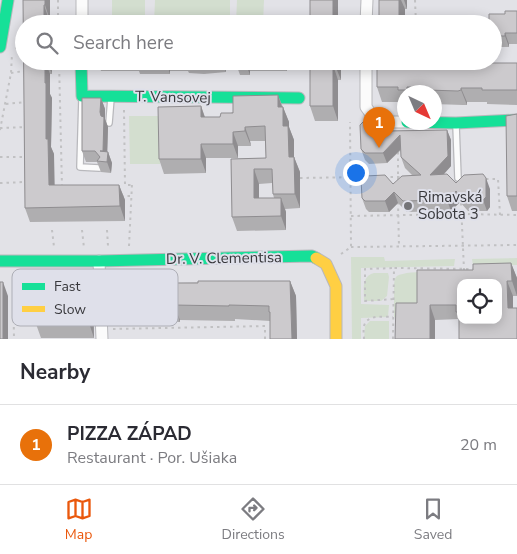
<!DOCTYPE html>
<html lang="en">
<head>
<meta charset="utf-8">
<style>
	:root { --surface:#fff; --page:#f2f2f3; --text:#2b2b33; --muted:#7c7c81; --line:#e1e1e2; --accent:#ea580c }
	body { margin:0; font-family:"Nunito Sans",sans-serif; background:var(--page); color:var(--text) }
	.controls { position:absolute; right:15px; bottom:15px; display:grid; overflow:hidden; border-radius:10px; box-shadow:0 2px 12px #0003 }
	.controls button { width:45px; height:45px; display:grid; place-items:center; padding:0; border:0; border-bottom:1px solid var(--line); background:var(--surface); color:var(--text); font:25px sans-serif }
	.compass { position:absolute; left:397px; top:85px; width:45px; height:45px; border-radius:50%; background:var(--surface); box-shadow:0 2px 12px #0003; rotate:136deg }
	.you { position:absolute; left:355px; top:172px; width:18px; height:18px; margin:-12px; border:4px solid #fff; border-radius:50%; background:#1a73e8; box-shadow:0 0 0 8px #1a73e833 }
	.badge { display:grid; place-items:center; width:32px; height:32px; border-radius:50%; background:var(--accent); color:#fff; font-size:16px; font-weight:700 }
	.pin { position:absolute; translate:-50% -41px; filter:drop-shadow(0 1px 2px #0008) }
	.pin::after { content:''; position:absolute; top:26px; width:18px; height:15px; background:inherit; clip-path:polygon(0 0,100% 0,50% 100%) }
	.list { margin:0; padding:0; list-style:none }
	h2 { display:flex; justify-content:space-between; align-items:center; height:65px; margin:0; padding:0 20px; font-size:21px }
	h2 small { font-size:16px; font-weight:400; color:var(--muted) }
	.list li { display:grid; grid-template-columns:32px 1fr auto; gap:15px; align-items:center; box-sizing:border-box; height:80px; padding:0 20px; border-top:1px solid var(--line) }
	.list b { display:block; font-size:19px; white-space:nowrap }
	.list p { margin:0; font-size:16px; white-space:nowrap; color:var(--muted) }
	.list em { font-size:16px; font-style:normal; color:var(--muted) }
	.icon { flex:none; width:28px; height:28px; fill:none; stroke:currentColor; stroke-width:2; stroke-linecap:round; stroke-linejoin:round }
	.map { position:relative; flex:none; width:517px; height:339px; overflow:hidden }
	.search { position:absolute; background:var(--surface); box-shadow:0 2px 12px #0003; left:15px; right:15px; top:15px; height:55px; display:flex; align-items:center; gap:12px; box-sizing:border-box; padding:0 18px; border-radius:28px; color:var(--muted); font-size:19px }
	.sheet { height:145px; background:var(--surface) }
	nav { display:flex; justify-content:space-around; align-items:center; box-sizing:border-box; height:70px; border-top:1px solid var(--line); background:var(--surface); font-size:14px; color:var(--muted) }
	nav a { display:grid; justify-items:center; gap:2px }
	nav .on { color:var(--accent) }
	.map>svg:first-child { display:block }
	.green { fill:#d3decf }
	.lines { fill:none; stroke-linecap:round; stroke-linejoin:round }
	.lane-casing { stroke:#b8b8bc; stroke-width:8 }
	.street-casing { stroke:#b8b8bc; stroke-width:13 }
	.fast-casing { stroke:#b8b8bc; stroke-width:13 }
	.slow-casing { stroke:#b8b8bc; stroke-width:13 }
	.path { stroke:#c1c1c3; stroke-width:2; stroke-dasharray:2.5 4; stroke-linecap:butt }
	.lane { stroke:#fbfbfb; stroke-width:5.5 }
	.street { stroke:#fbfbfb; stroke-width:11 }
	.fast { stroke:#16e098; stroke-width:11 }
	.slow { stroke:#ffcf43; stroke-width:11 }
	.wall { fill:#afaeb0; fill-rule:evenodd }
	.shaded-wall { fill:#8f8d90 }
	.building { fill:#cccacd; stroke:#8f8d90; fill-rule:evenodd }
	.poi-dot { fill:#747478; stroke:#dfe0ea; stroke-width:2 }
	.labels { text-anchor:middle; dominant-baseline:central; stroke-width:4; stroke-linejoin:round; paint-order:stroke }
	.street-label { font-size:15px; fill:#38383c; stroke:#dfe0ea }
	.poi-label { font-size:15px; fill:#38383c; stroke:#dfe0ea; text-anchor:start }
	.key { fill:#dfe0ea; stroke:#adaeb6; stroke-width:1 }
	.key-label { font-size:14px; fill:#38383c }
</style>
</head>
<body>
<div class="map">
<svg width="517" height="339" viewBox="0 0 517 339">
	<rect width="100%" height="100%" fill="#e2e2e7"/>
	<path class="green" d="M112 0H145V24H112Z
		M155 0H230V24H154Z
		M237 0H264L263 24H236Z
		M129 116H160V164H130Z
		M351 257H384L385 261 455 259 454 266 361 268V304L389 305 388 317 361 318V339H352Z
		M517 258V265L473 266 472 259Z
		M455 272 422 318 394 317V284C395 280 394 279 397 276 406 270 443 272 455 272Z
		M374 273H388L389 277 387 296 381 301H364C364 290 361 276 374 273Z
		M370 321H389V339H364L365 326Z"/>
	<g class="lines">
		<g class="lane-casing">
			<path id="lane" d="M82 98 80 167 99 168
				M109 123 111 98
				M456 125 458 178"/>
		</g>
		<g class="street-casing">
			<path id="street" d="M82 24V0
				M366 24 367 0
				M366 61V107L371 114 391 122H404
				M99 261 102 339"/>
		</g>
		<g class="fast-casing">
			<path id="fast" d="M0 47 8 0
				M81 61 82 96 299 98
				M407 122 456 123 517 120
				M0 261H99L312 256 316 258"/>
		</g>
		<g class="slow-casing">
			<path id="slow" d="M316 258 326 264 336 286V339"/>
		</g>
		<path class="path" d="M58 0V24
			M415 0 416 24
			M15 48 24 47
			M59 61 62 187
			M11 73 24 71
			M6 104 26 102
			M124 110 125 185H132
			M0 128 26 127
			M0 130 11 73 12 54
			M398 152V182
			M0 157H25
			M384 177H402
			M300 178 364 177
			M486 179H498L500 215
			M0 183 25 182
			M121 196H131
			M398 202 399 247
			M461 203 464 270
			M351 216 461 214 517 215
			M52 230 54 247
			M82 230 84 248
			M107 230 108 246
			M129 246 132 184
			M351 247 517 245
			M341 254 351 247 350 122
			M13 275 14 339
			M393 299 365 301V269L394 268
			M113 329 265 326V339
			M364 339C364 335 363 330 364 326 367 314 384 317 393 317
			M393 339 394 268 475 269"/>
		<use href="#lane" class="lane"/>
		<use href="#street" class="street"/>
		<use href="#fast" class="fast"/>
		<use href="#slow" class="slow"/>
	</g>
	<path class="wall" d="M23 0H50V20H49L24 61H51L52 74H50V94L52 98 51 147 54 154V185H119L125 200V221L30 222 25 208Z
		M379 0H407V9H405Z
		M517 11V44H509V47H493V24L505 14Z
		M98 61H226V72L204 74 189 73 188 71H170V74H140L139 71H101Z
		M235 61H287V71H250V75H240Z
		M310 61H341V80H338V121H315L310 106Z
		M377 61H407V63H517V105L487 104V102H467V105H463L434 104V92H404V105L403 102H382L377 87Z
		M278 95 289 122V127L294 140V157L300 172V208L285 209 286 212V230L237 231 232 217 231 159 266 158 265 141H250L251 146H238V158H206V173L164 174 159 159 201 106 205 117H220ZM272 183 273 194 274 198H259V184Z
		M101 98 105 109V119L108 127 107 152H108L112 163 111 173 101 172 97 162H86L82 151Z
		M517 114V211H512L507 196Z
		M387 124 389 131 447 130 451 140V166L444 174 456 183 490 189V207L487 211H468L460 202 451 211 407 212 398 203 389 212H369L366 209 362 198 413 176 405 168 401 157V150L387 163 369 164 365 160 361 149Z
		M511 263 517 278V296H513V308L459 321V319L435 320 417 303 473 270Z
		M290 281 296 296 297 339H270V321L235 319V321L180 320V322H149V321H124V320H109L103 305 174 283Z
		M93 297 94 338H41L36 324Z"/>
	<path class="shaded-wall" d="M45 0H50V20L45 5Z
		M333 0H338V24H333Z
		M399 0H401L405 9V24H401L399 18Z
		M404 0H407V9Z
		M44 5 49 20V24H44Z
		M505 33 509 44V47L505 36Z
		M45 61 50 74V94L52 98 51 147 54 154 55 200 49 185 46 139Z
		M47 61H51L52 74Z
		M166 61H167L170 71V74Z
		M222 61H226V72Z
		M245 61H246L250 71V75Z
		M283 61H287V71Z
		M335 61H341V80L335 65Z
		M333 65 338 80V121L333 106Z
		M461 88 467 102V105L461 90Z
		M278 95 283 110 278 107Z
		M101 98 105 109V119L108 127 107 162 103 151 100 112Z
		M201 106 206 121 201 117Z
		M283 107 289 122V127L294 140V172L289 157 283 126Z
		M245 127 250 141 251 146 245 131Z
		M447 130 451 140V166L434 185 430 175Z
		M233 132 238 146V158L233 144Z
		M400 135 404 146 387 163 383 153Z
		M201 144 206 158V173L201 159Z
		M108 152 112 163 111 173 107 162Z
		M294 157 300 172V208L295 194Z
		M254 169 259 184V213L254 198Z
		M486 178 490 189V207L487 211 483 200Z
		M119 185 125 200V221L120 206Z
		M456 191 460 202 451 211 447 200Z
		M394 192 398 203 389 212 385 201Z
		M281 198 286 212V230L281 216Z
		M511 263 517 278V296L512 281Z
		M290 281 296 296 297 339H292Z
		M507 281 513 296V323L508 308Z
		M3 282 8 296V339H3Z
		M88 282 93 297 94 338 89 323Z
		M174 305 180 320V322L174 307Z
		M430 305 435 320V339H430Z"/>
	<path class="building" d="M23 0H45V5H44V24H24V61H45V83H46V139H48L49 185H119L120 206 25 208Z
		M310 0H333V24H310Z
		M379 0H399V18H401V24H379Z
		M505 11H517V33H505V36H493V24H489V14H505Z
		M310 61H335V65H333V106H310Z
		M377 61H401V63H517V90H482V88H461V90L458 91 427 90V87H407V90H398V87H377Z
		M278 95V107H283V126H288L289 157H294L295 194H273L272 169H254V198H281V216L232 217 231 159 266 158 265 126 245 127V131L233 132V144H201V159H159L158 107 201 106V117H220L221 113H233V96Z
		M82 98H101L100 112 101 116 104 117 103 151H100L108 152 107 162 97 161 100 157 95 151H82Z
		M517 114V196H507L506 116Z
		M364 121H383L387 124V131L447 130 448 156 430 175 447 174 456 183 464 175 483 174 486 178V197L483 200H464L456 191 447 200 403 201 394 192 385 201H365L362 198 361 179 365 176 385 175 393 184 402 176 421 175 401 157 400 135 383 153H365L361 149 360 125Z
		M511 263 512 281H507L508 308H517V339H459V312H456V305H430V339H395L396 303H417V270H473V264ZM461 283H498V320H461Z
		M146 281 174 283H198V281H290L292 339H270V312H269V306L229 305V306L174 305V307H144V306H119V305H103V283H146Z
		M0 282H3V339H0Z"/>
	<circle class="poi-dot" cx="408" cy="206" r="5"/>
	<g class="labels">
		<g class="street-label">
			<text transform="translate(173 97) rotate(1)">T. Vansovej</text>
			<text transform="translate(224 258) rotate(-1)">Dr. V. Clementisa</text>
		</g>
		<g class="poi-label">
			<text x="418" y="197">Rimavská<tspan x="418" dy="17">Sobota 3</tspan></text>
		</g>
	</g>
	<rect x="12" y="269" width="166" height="57" rx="8" class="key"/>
	<rect x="22" y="283" width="23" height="7" fill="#16e098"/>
	<rect x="22" y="306" width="23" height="6" fill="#ffcf43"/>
	<g class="key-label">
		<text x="54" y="291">Fast</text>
		<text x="54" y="314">Slow</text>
	</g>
</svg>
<div class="controls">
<button><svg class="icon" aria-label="locate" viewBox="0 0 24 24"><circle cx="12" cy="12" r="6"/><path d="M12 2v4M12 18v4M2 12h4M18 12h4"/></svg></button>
</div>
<svg class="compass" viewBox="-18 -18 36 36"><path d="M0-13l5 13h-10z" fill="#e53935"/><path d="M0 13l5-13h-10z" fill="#7c7c81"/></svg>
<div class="you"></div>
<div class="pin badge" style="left:379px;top:148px;background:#e8710a">1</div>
<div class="search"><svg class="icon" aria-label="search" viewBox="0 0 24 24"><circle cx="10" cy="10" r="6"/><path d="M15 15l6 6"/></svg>Search here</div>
</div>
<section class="sheet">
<h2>Nearby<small></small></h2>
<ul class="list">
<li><span class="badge" style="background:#e8710a">1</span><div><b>PIZZA ZÁPAD</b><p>Restaurant · Por. Ušiaka</p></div><em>20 m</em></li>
</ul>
</section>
<nav>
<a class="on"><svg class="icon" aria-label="map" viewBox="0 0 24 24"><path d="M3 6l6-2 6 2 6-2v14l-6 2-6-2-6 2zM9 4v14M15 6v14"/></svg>Map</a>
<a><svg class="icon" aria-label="directions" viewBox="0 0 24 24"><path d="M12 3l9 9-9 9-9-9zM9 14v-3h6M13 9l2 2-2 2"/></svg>Directions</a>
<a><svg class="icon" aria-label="saved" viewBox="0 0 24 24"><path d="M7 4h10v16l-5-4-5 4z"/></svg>Saved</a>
</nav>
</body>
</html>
